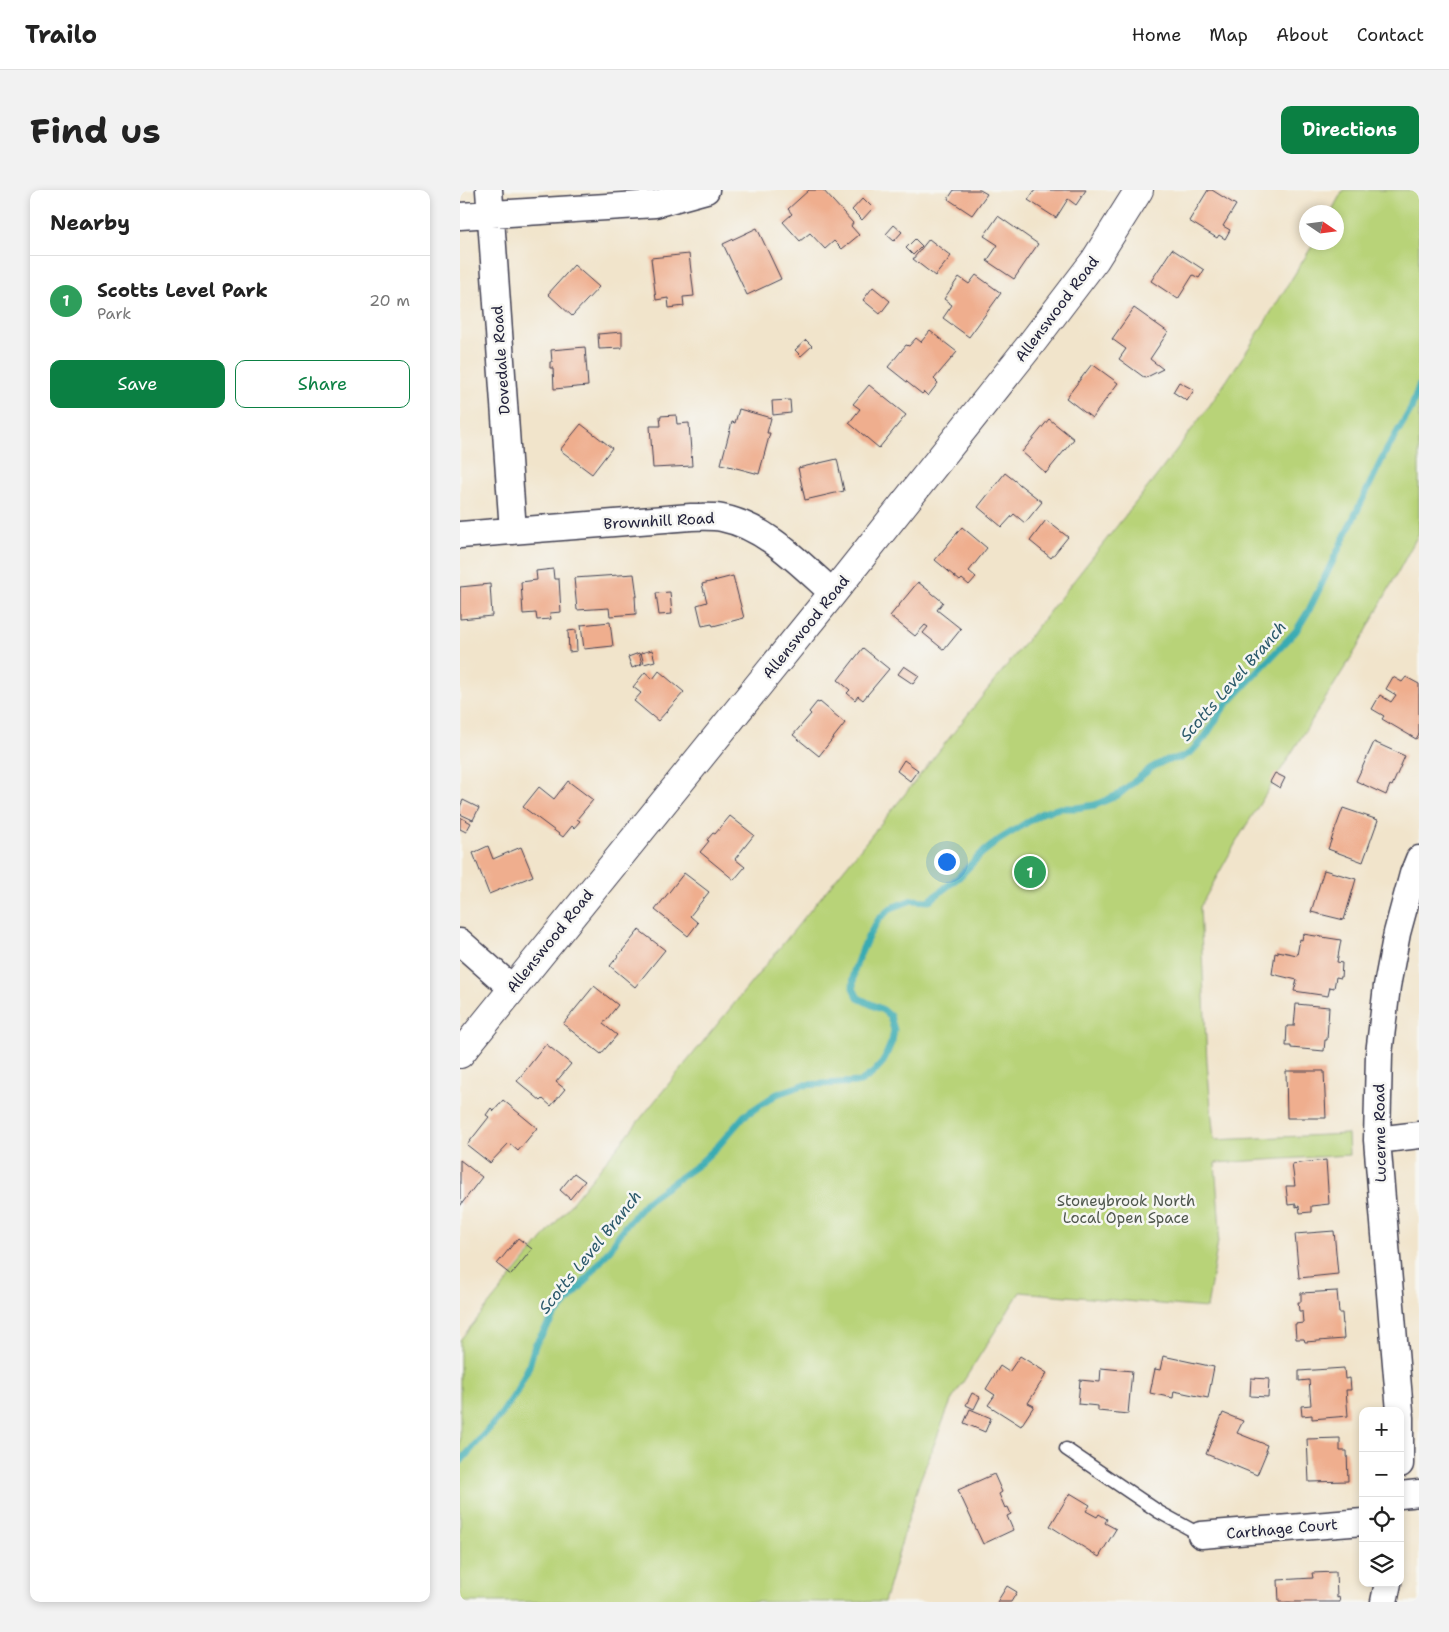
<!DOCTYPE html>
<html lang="en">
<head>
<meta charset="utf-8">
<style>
	:root { --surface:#fff; --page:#f2f2f2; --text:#222; --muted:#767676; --line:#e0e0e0; --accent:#0b8043 }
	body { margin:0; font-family:"Shantell Sans",sans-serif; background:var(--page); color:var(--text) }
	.controls { position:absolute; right:15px; bottom:15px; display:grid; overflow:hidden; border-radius:10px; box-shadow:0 2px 8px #0003 }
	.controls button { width:45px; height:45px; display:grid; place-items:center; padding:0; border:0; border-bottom:1px solid var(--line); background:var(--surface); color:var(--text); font:25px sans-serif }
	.compass { position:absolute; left:839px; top:15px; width:45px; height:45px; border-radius:50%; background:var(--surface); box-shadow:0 2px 8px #0003; rotate:103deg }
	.you { position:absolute; left:486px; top:671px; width:18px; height:18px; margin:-12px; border:4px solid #fff; border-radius:50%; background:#1a73e8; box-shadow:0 0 0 8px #1a73e833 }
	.badge { display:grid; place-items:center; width:32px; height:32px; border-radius:50%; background:var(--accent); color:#fff; font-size:16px; font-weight:700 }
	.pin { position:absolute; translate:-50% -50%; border:2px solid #fff; box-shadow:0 1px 5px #0006 }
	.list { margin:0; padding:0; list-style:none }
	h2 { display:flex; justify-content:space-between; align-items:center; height:65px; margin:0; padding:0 20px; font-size:21px }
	h2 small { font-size:16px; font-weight:400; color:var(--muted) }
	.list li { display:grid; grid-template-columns:32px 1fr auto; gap:15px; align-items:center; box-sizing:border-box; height:90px; padding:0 20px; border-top:1px solid var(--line) }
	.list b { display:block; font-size:19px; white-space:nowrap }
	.list p { margin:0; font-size:16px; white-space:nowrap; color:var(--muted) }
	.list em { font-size:16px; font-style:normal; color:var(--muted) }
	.actions { display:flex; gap:10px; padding:15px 20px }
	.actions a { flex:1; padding:11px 0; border:1px solid var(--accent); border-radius:10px; text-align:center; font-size:18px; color:var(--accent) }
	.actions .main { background:var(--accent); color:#fff }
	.icon { flex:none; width:28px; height:28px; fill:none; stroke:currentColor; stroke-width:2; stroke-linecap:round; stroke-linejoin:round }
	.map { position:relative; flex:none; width:959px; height:1412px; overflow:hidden; border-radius:10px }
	header { display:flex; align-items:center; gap:30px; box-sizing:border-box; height:70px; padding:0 25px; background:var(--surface); border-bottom:1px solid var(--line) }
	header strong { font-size:24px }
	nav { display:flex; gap:28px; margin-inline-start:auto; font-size:18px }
	.intro { display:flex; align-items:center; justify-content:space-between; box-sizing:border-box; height:120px; padding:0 30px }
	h1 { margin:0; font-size:35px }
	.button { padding:12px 22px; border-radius:10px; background:var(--accent); color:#fff; font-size:18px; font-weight:700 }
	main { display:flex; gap:30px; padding:0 30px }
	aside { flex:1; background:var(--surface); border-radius:10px; box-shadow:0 2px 8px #0003 }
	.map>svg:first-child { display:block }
	.green { fill:#b8d378; stroke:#6d7a5a }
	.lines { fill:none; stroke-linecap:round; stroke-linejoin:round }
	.stream { stroke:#39abb2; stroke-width:7 }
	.building { fill:#efae8e }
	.service-casing { stroke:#413f51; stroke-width:15 }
	.minor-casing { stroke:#413f51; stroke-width:29 }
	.tertiary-casing { stroke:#413f51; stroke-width:30 }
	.service { stroke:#fff; stroke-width:12 }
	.minor { stroke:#fff; stroke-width:26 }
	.tertiary { stroke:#fff; stroke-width:28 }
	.labels { text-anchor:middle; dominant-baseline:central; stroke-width:5; stroke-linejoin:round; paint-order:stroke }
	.street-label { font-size:15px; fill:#22223b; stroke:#f6f6f2 }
	.park-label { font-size:15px; fill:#4f574d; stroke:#f6f6f2 }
	.water-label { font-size:16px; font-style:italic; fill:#2b596b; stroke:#f6f6f2 }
</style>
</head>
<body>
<header>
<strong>Trailo</strong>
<nav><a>Home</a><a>Map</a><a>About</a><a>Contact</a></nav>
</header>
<div class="intro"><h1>Find us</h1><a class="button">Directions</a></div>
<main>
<aside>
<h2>Nearby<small></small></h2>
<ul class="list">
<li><span class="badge" style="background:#2e9e5b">1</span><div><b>Scotts Level Park</b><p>Park</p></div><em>20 m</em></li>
</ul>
<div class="actions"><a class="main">Save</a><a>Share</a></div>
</aside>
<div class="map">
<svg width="959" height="1412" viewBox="0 0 959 1412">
	<rect width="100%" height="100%" fill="#f6f6f2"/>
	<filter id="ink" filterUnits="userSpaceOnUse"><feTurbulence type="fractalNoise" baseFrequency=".02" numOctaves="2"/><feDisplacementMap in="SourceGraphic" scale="10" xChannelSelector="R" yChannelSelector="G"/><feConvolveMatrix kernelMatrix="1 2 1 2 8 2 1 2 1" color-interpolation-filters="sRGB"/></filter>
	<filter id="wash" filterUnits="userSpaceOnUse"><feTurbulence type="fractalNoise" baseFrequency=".0096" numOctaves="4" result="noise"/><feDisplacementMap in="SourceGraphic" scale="20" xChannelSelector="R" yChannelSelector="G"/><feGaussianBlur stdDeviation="1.12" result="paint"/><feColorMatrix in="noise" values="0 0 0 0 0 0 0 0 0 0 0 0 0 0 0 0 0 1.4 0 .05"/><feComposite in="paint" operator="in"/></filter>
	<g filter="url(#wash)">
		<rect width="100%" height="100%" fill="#f1e4cb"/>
		<path class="green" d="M883 0H959V343L897 458 779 647 740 717 747 873 754 950 888 944 889 965 755 973 760 1039 747 1118 560 1102 491 1211 459 1293 424 1412H0V1150L445 604 699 283 750 215 790 156 854 53 876 52V22H871Z"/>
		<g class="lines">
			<path class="stream" d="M0 1272 40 1226 57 1201 69 1176 75 1155 92 1129 121 1096 151 1058 162 1040 188 1010 239 974 259 955 284 926 317 904 343 895 400 892 413 883 423 872 432 851 434 840 430 826 423 820 398 808 393 798 394 781 399 767 409 745 419 729 431 718 452 710 469 711 499 687 521 664 539 650 582 623 600 618H616L635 615 658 605 691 578 706 570 721 568 730 563 745 547 764 517 836 441 849 420 925 263 951 219 959 196"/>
		</g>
		<g id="blocks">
			<path class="building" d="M349 0H363L393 33 391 36 399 45 382 59 374 51 365 59 350 43 340 51 323 32 332 24 328 19Z
				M494 0H520L527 4 512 25 488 9Z
				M575 0H626L616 15 608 9 596 28 568 10Z
				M748 0H752L776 15 763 36 770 40 765 49 759 45 757 48 729 31Z
				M403 8 413 18 402 30 392 20Z
				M538 26 578 54 554 89 527 71 538 55 524 46Z
				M434 35 442 42 434 51 426 44Z
				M297 38 321 89 287 105 263 54Z
				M455 49 462 56 453 65 446 58Z
				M469 49 491 66 475 86 453 69Z
				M712 59 744 80 739 88 733 85 718 109 691 91Z
				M229 64 234 106 223 107 224 116 209 118 208 108 196 110 191 68Z
				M114 75 139 97 112 126 88 104Z
				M516 85 541 103 509 147 483 128 492 115 484 109 499 87 509 94Z
				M413 97 430 111 420 124 403 110Z
				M674 118 708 142 690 169 703 179 685 188 659 169 666 159 652 149Z
				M470 141 497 162 474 189 478 193 468 206 464 202 462 204 428 177 446 155 449 156 456 148 461 152Z
				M162 142V158L139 159 138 144Z
				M346 150 352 156 341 166 335 160Z
				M125 157 128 196 94 199 93 178H90V172H92L91 160Z
				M632 174 658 193 632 228 606 208Z
				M719 192 734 200 727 211 713 202Z
				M409 195 446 225 419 258 389 233 400 219 393 214Z
				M330 210 331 223 313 225 312 211Z
				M279 219 311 228 307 243H310L299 284 261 274 272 232 275 233Z
				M216 225 217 234 229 233 232 276 193 278 190 236H201L200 226Z
				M589 229 614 249 586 283 562 262Z
				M121 234 152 258 132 284 100 260Z
				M377 269 384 301 345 310 338 278Z
				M545 283 582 312 565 333 554 324 542 337 518 317Z
				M586 330 608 347 591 368 570 351Z
				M502 337 527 358 509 381 516 387 509 395 502 389 500 391 475 370Z
				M93 379 94 389H99L101 422 90 423 91 429 77 430 76 423 63 424 61 392 77 390 76 381Z
				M174 384 177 406H175L176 424 150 426 149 418 117 420 114 388Z
				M273 386 284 428 253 436 252 434 242 436 237 415 247 412 242 394Z
				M458 392 483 412 477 420 501 439 484 460 463 443 468 437 465 435 455 446 430 426Z
				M30 394 32 426 0 429V397Z
				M210 402 212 424 199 425 196 403Z
				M150 432 153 456 124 459 121 435Z
				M116 440 117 461 109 462 108 441Z
				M403 458 429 479 403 510 398 506 395 510 387 503 390 500 378 490Z
				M192 460 195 471 184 474 181 463Z
				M179 463 182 474 172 478 168 467Z
				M444 476 459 486 453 494 438 484Z
				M199 481 224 502 198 531 174 511 181 503 173 497 185 482 193 489Z
				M933 487 942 492 946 487 959 494V544L956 549 922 529 924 526 912 519 920 505 931 512 936 505 926 499Z
				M357 512 359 513 360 512 385 533 359 566 333 545 351 524 349 522Z
				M914 552 945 566 932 596 930 595 926 605 896 591Z
				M444 570 458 580 450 591 437 581Z
				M815 583 825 588 820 598 810 592Z
				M108 591 133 610 117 629 120 631 114 638 112 636 103 647 63 617 79 597 94 609Z
				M3 610 19 618 13 630 0 624V617Z
				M883 618 918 630 903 672 868 659Z
				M270 626 294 645 275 669 285 677 274 690 240 662 249 651 247 650 253 643 255 644Z
				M0 627 11 633 6 642 0 639Z
				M28 656 33 669 61 657 73 686 29 704 13 663Z
				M864 680 896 689 884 730 851 722Z
				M224 683 249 702 230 726 238 733 228 746 195 720Z
				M179 740 205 760 175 797 150 776Z
				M843 744 881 750 877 772 882 773 881 788 876 787 874 798 870 797 868 806 834 801 837 790 812 784 815 763 818 764V761L837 765 840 749 842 750Z
				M134 796 158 815 143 834 157 845 141 864 103 834Z
				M836 814 869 817 867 850H865L864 861 831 858V856H826L827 836H834Z
				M86 854 111 874 96 892 105 899 91 916 83 909 81 911 57 891Z
				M826 881H864L866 928H827Z
				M43 910 77 938 58 961 49 953 30 973 7 955 29 927 26 925 31 918 34 921Z
				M0 970 22 987 0 1016Z
				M866 970 869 1014 851 1016V1022L840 1023 839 1016 836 1017V1014L828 1015 826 996H835L832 974Z
				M114 983 125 991 110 1009 100 1000Z
				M874 1041 878 1084 839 1088 835 1044Z
				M58 1048 72 1059 51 1085 37 1074Z
				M877 1101 879 1123H882L884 1149 845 1152 844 1149H836L835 1134 843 1133 842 1121H839L838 1112H841V1103Z
				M560 1166 587 1183 568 1213 574 1216 561 1236 528 1215 535 1205 526 1199 540 1176 549 1182Z
				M703 1166 754 1177 748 1208 714 1201 713 1208 690 1203 695 1179 700 1180Z
				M641 1178 672 1181 668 1224 638 1221V1216L618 1214 620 1190 640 1192Z
				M884 1178 885 1189 890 1188 891 1200H886L888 1226 852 1229V1225L842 1226 841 1216 851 1215 849 1190 839 1191V1181Z
				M791 1188 809 1189 808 1207 790 1206Z
				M512 1203 520 1207 514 1219 506 1215Z
				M510 1219 531 1228 525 1242 504 1233Z
				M763 1223 783 1231 777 1243 807 1255 805 1261H807L797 1285 746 1264Z
				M880 1248V1261H887L888 1291 849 1292 847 1249Z
				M534 1284 542 1302 539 1304 545 1318 548 1317 551 1324 547 1326 553 1340 523 1354 498 1300Z
				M610 1303 630 1315 626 1321 637 1327 639 1324 647 1329 645 1333 656 1339 639 1367 590 1336Z
				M876 1382 877 1408 879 1407 880 1412H819L818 1390 853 1388 852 1383Z
				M547 1396 557 1402 551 1412H537Z"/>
		</g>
	</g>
	<g filter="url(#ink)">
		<use href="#blocks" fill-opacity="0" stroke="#413f51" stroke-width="1"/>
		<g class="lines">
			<g class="service-casing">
				<path id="service" d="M606 1259 699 1322 741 1345"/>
			</g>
			<g class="minor-casing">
				<path id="minor" d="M29 0 53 341
					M0 26 195 14 246 0
					M0 345 231 327C241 327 252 326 262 328 307 337 340 374 373 403
					M0 752 52 798
					M917 950 959 945
					M940 1221 917 950 919 864 927 796 937 743 953 684 959 669
					M940 1227V1274
					M940 1305 959 1303
					M741 1345 903 1332
					M924 1412 928 1393"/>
			</g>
			<g class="tertiary-casing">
				<path id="tertiary" d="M0 864 373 403 571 154 635 70 679 0"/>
			</g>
			<use href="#service" class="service"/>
			<use href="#minor" class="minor"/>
			<use href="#tertiary" class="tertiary"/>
		</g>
	</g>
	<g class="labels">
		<g class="street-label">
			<text transform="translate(597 119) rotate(-53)">Allenswood Road</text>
			<text transform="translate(41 170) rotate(-94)">Dovedale Road</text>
			<text transform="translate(199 331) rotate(-3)">Brownhill Road</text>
			<text transform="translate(346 437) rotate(-51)">Allenswood Road</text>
			<text transform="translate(90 751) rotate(-51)">Allenswood Road</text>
			<text transform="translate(920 943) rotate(-91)">Lucerne Road</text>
			<text transform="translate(822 1339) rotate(-5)">Carthage Court</text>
		</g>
		<g class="park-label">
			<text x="666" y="1011">Stoneybrook North<tspan x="666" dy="17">Local Open Space</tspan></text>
		</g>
		<g class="water-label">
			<text transform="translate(773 491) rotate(-49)">Scotts Level Branch</text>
			<text transform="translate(130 1062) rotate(-51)">Scotts Level Branch</text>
		</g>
	</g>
</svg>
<div class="controls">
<button>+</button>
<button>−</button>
<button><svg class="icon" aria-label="locate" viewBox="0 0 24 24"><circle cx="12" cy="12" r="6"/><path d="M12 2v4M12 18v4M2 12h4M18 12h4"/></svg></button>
<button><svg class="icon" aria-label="layers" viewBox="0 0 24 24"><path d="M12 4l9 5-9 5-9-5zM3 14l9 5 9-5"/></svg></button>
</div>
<svg class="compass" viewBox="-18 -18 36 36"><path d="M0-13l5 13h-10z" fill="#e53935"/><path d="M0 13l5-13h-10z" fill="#767676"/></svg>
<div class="you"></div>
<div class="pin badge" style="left:570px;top:682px;background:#2e9e5b">1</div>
</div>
</main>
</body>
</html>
